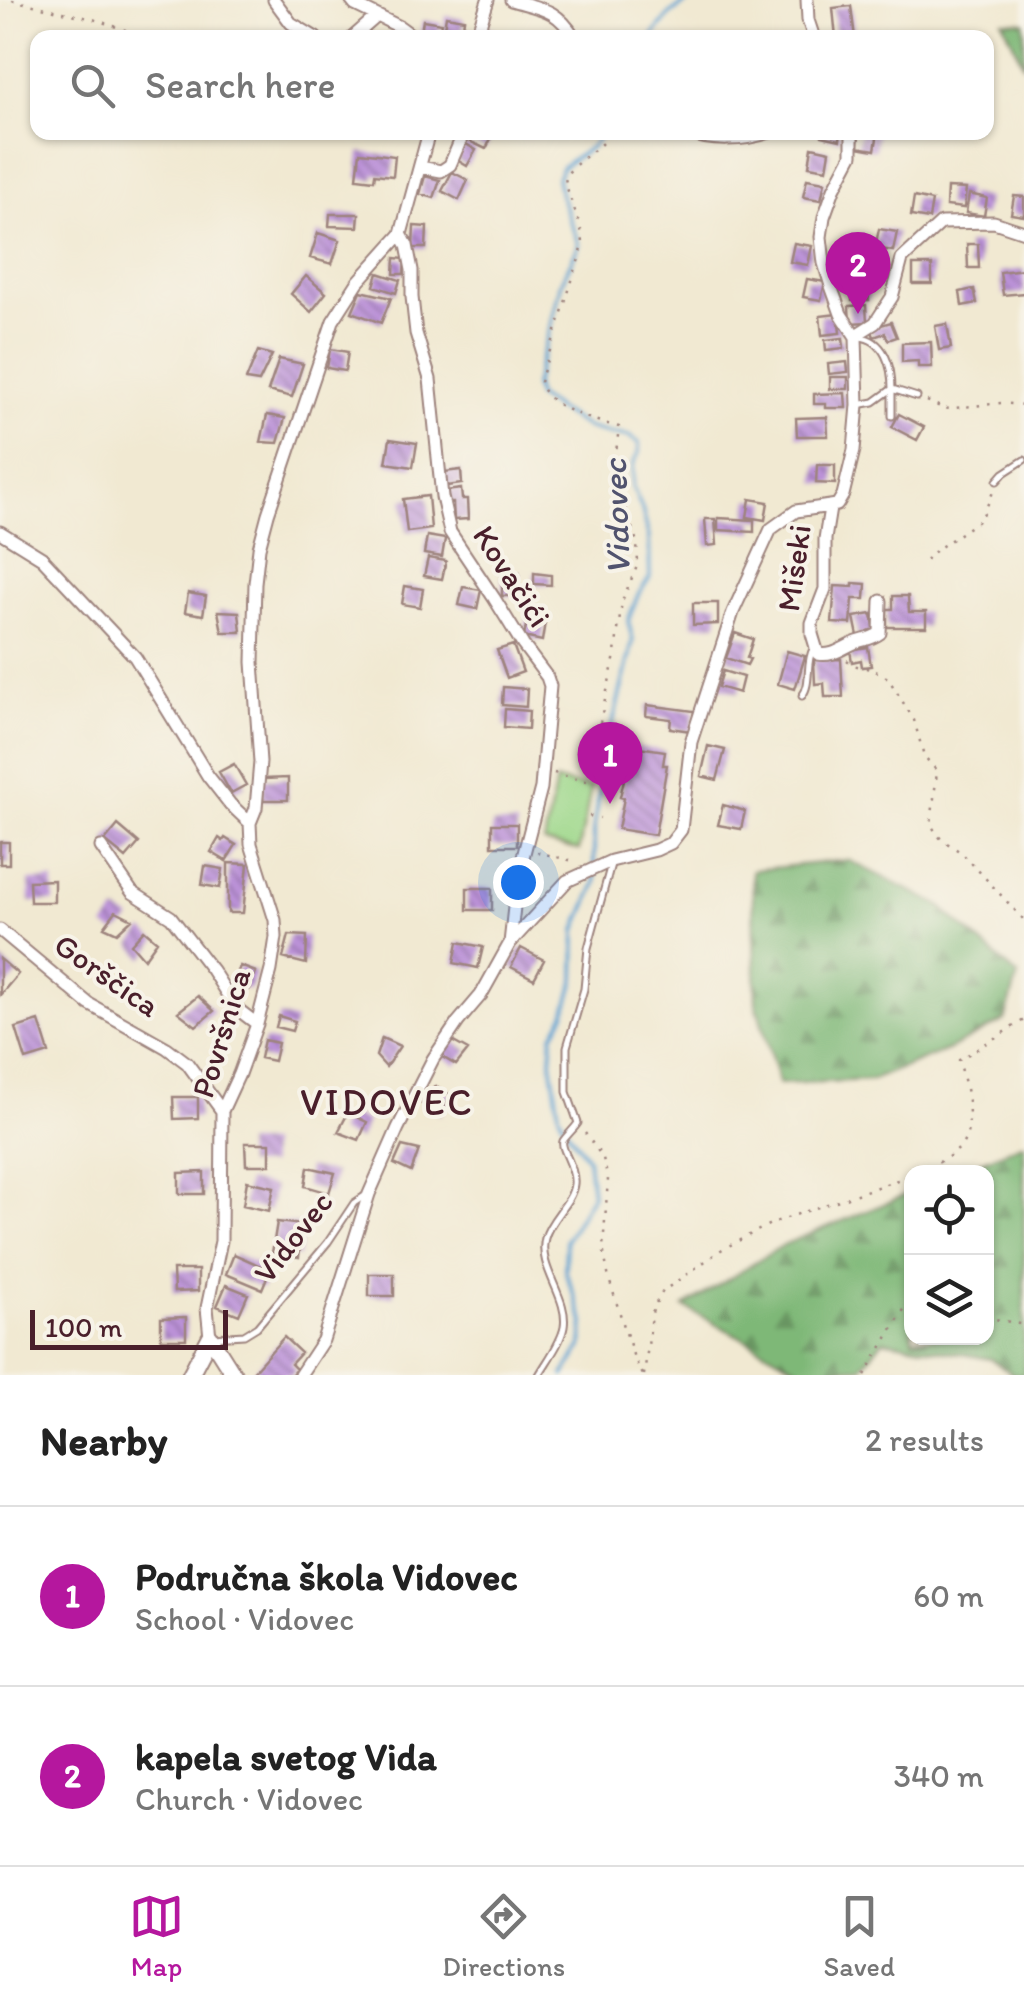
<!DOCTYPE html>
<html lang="en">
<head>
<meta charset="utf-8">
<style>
	:root { --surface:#fff; --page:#f6f6f6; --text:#222; --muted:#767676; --line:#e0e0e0; --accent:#b5179e }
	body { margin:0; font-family:Itim,sans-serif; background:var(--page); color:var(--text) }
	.controls { position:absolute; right:30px; bottom:30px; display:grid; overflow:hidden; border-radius:20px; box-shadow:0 2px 8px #0004 }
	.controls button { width:90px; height:90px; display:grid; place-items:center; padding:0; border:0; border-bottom:2px solid var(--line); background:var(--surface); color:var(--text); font:50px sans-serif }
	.scale { position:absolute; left:30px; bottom:25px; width:198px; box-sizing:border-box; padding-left:10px; border:5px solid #4a1f2b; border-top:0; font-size:28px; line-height:35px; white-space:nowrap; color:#4a1f2b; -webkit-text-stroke:8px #f7f3e8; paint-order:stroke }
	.you { position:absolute; left:518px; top:882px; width:35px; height:35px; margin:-25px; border:8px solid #fff; border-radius:50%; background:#1a73e8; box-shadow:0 0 0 15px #1a73e833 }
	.badge { display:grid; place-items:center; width:65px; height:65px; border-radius:50%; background:var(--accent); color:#fff; font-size:32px; font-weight:700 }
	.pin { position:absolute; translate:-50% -82px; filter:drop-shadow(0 2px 5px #0008) }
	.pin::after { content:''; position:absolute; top:52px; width:35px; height:30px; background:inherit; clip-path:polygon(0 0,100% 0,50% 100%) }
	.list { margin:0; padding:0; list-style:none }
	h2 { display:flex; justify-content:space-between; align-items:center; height:130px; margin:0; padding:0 40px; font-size:42px }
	h2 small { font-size:32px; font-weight:400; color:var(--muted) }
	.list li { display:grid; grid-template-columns:65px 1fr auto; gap:30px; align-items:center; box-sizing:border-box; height:180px; padding:0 40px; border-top:2px solid var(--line) }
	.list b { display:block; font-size:38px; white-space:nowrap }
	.list p { margin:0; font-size:32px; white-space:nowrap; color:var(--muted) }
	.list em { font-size:32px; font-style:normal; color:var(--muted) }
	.icon { flex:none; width:55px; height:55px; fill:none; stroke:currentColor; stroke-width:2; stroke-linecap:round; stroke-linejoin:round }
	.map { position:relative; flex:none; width:1024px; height:1375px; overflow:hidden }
	.search { position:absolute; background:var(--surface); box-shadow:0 2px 8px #0004; left:30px; right:30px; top:30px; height:110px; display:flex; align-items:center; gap:25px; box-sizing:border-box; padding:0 35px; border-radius:20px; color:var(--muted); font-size:38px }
	.sheet { height:490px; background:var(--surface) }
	nav { display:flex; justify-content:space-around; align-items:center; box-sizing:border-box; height:140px; border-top:2px solid var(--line); background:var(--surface); font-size:28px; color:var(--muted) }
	nav a { display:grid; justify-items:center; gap:5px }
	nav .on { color:var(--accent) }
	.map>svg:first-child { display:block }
	.forest { fill:url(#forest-firs); stroke:#646c51; stroke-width:2.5 }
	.pitch { fill:#9ed88b; stroke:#747c5b; stroke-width:2.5 }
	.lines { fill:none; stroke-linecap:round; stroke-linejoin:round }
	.stream { stroke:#5ba2d2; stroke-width:4 }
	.building { fill:url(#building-back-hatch) }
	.lane-casing { stroke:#9e847e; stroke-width:9 }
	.street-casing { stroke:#9e847e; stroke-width:15 }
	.secondary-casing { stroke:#9e847e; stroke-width:19 }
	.path { stroke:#9e847e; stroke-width:2.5; stroke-dasharray:2.5 8; stroke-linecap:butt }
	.lane { stroke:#fff; stroke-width:5 }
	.street { stroke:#fff; stroke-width:11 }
	.secondary { stroke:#fff; stroke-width:15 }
	.labels { text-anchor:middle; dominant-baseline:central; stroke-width:8; stroke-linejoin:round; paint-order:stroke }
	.street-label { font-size:32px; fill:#4a1f2b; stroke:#f7f3e8 }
	.water-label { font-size:35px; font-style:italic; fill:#51536e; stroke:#f7f3e8 }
	.quarter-label { font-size:38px; letter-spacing:2.5px; fill:#4a1f2b; stroke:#f7f3e8 }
</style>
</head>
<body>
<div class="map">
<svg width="1024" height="1375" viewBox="0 0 1024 1375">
	<defs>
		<pattern id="forest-firs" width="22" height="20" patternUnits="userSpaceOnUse" patternTransform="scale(2.5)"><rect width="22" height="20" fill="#7eb877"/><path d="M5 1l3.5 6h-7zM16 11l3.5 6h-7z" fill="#699562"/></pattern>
		<pattern id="building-back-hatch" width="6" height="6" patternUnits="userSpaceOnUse" patternTransform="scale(2.5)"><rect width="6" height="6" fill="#bb92d8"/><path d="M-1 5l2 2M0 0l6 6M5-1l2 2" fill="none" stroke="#9a77af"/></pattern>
	</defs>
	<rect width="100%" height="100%" fill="#f7f3e8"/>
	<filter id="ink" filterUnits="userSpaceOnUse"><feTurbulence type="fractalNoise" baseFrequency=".01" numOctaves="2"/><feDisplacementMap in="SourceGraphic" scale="20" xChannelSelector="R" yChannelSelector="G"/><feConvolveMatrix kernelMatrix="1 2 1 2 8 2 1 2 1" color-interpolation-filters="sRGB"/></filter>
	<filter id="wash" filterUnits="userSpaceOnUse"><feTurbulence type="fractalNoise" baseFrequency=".0048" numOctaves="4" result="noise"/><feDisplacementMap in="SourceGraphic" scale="40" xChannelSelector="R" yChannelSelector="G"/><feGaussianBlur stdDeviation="2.25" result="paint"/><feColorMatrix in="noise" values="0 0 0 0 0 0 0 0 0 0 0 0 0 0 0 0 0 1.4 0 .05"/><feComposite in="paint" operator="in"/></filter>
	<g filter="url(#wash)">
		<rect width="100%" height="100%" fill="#f1e9d2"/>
		<path class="forest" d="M1003 21 1024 22V66Z
			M848 860 939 905 1018 976 1005 1020 949 1049 872 1080 779 1084 756 1003 752 870Z
			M1024 1143V1375H1014L991 1359 883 1340 862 1367 804 1371 684 1307 785 1244 911 1193 912 1338H986V1172H957Z"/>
		<path class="pitch" d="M556 781 591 788 579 850 544 843Z"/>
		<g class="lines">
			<path class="stream" d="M651 38 670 14 690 0
				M594 864V824L608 743 633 641 628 621 638 595 650 577 649 538 642 509 632 486 633 465 639 452V443L628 436 610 434 588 428 537 397 534 385 553 318 561 283 579 245 561 197 557 178 562 167 592 146 603 132
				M564 1375 582 1346 584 1322 565 1270 566 1240 592 1195 588 1159 565 1127 559 1114 551 1061 553 1035 565 1014 575 980 576 930 596 883 595 873"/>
		</g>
		<g id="blocks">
			<path class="building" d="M851 6 855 38H836L833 8Z
				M446 16 464 19 461 38 443 34Z
				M423 20 441 23 438 38H420Z
				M484 25 498 31 497 38H482Z
				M476 132H494L486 149 471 142Z
				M822 132H841L840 140 822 136Z
				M860 132H878L875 150 857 147Z
				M466 144 476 150 467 166 457 160Z
				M812 147 830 151 827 169 809 166Z
				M360 152 395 156 393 176 375 174 374 180 357 178Z
				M452 172 468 180 459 200 442 191Z
				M425 176 440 180 434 198 420 194Z
				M807 179 825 182 821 200 803 197Z
				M947 188 966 189 964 208 946 206Z
				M969 194 987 198 984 216 966 213Z
				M1014 196 1024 197V216L1011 214Z
				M914 197 932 201 929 219 911 216Z
				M330 214H359L358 227 329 226Z
				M414 226 427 227 426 248H413Z
				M879 229 897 232 893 251 875 248Z
				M318 233 340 240 332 264 310 258Z
				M794 243 812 246 808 265 790 262Z
				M840 243H859V262H840Z
				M967 244H978L979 268H968Z
				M395 258 405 259 404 274H394Z
				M913 265H932V284H913Z
				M1024 269V293L1003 295 1000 272Z
				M378 273 400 280 396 293 374 286Z
				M306 276 326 293 311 312 291 294Z
				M807 279 825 282 821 300 803 297Z
				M867 280 869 300 852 301 851 281Z
				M974 289 977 303 962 306 960 292Z
				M361 291 391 298 381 323 352 312Z
				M866 305 867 322 850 323 849 306Z
				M838 314 840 333 822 335 820 316Z
				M891 322 897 337 888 340 885 333 874 337 871 328Z
				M947 324 951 348 939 350 935 326Z
				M843 338 844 348 826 350 825 340Z
				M931 342 932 367H918V361L902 362V343Z
				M330 349 348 352 345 371 327 368Z
				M258 351 272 355 259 382 246 380Z
				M279 359 303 364 292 397 268 391Z
				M847 362 848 372 829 374 828 364Z
				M830 377H848V389H830Z
				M845 393 846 408H826V404H814V394Z
				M899 414 924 427 917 440 892 427Z
				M267 415 285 418 278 443 261 442Z
				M827 417 828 436H797L796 418Z
				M390 439 417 443 413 467 386 463Z
				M817 465H835V484L816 483Z
				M461 470 462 484 446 486 444 472Z
				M461 489 462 499H467L468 519 454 520 453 503H448L446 491Z
				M428 496 431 529 407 532 403 499Z
				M750 499 768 502 765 520 747 517Z
				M718 518 754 520V532L718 530Z
				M705 519H715L717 545 707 546Z
				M427 536 445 539 442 557 424 554Z
				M428 558 446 561 442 579 424 576Z
				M502 573H519V596H502Z
				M534 573 551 575V585L534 584Z
				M853 583 866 584 865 599H853L851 624 832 623 835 586 853 587Z
				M405 586 423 589 420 607 402 604Z
				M463 587 481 590 477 609 459 605Z
				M188 593 206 596 203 615 185 612Z
				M893 596H908L909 612H926V627H887V609H893Z
				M693 603H718V624L693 625Z
				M218 611 239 612 241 632H222Z
				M872 614 875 633 858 636 854 617Z
				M527 619 545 622 542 641 524 637Z
				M735 633 753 639 747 658 750 659 747 665 726 658Z
				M513 645 523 672 507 678 497 650Z
				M868 647 871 666 862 667 861 660 852 662 850 650Z
				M787 651 805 656 795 689 778 684Z
				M841 659 843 697H825L824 683 815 684 814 660Z
				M723 671 743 677 739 693 718 687Z
				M503 687 527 689 526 707 502 705Z
				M647 705 694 711 691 731 670 728 671 719 646 716Z
				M505 709 529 711 528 729 504 727Z
				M632 746 665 751 663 765H667L655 835 618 829 624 798 620 797Z
				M708 746 725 750 717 780 701 776Z
				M234 764 246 785 231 793 219 772Z
				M288 778V800H263V779Z
				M723 805 745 811 741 829 718 825Z
				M492 824H517V846H492Z
				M118 825 139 843 126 858 105 841Z
				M219 838 223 841 225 838 236 845 226 861 211 852Z
				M0 842H9V864H0Z
				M228 863 248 864 243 913H228Z
				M205 866 223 869 220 888 202 885Z
				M54 880V902H30L29 881Z
				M467 888H492V910H467Z
				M116 911 132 919 117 933 104 927Z
				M144 930 157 941 144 959 131 944Z
				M289 935 307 936 306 964 283 958Z
				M458 942 483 947 478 968 454 963Z
				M521 948 544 960 534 979 511 967Z
				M0 959 18 974 0 995Z
				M240 966 256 972 249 990 233 984Z
				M198 996 214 1011 196 1026 178 1012Z
				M279 1016 295 1021 292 1031 276 1027Z
				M39 1021 49 1053 26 1060 16 1028Z
				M382 1038 400 1046 386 1067 376 1056Z
				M264 1040 278 1043 274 1061 260 1058Z
				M450 1040 468 1050 456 1065 439 1055Z
				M435 1086 451 1095 440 1115 422 1104Z
				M173 1097H198V1118L174 1119Z
				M348 1113 367 1122 359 1140 338 1132Z
				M245 1143H270V1165H246Z
				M402 1146 419 1150 411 1172 394 1164Z
				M308 1167 335 1173 329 1193 305 1186Z
				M204 1172V1194H179V1173Z
				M247 1181 274 1187 269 1211 243 1205Z
				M277 1222 303 1225 299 1257 272 1253Z
				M234 1254 270 1270 262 1289 226 1274Z
				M173 1270H198V1291L174 1292Z
				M369 1274H394V1296H369Z
				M226 1285 248 1294 239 1315 217 1306Z
				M186 1317V1339H161V1318Z
				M284 1337 301 1353 291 1364 296 1369 291 1375H250Z"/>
		</g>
	</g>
	<g filter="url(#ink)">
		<use href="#blocks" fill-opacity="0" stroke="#9e847e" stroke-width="2.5"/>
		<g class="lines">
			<g class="lane-casing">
				<path id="lane" d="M858 405 874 402 892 389C892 367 885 339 859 337
					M892 416V389L917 397
					M997 481 1004 473 1024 460
					M802 696C812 684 805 663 813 649
					M213 1337 244 1335 257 1327 328 1242 354 1203 366 1195
					M539 1375C547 1361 561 1343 564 1327 569 1297 537 1268 545 1238 550 1218 572 1203 574 1184 576 1167 560 1149 563 1141 567 1135 574 1129 578 1123L567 1092V1047L584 989 588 948 611 864"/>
			</g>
			<g class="street-casing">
				<path id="street" d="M274 0 291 23 316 38
					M351 0 355 5 400 27 415 38
					M511 0C542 9 556 8 575 38
					M807 0 808 20 814 38
					M352 38 377 16
					M476 38 488 0
					M685 132C710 142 744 141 770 132
					M420 167 441 171 450 165 464 132
					M401 234 407 245 412 270V297L416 333 430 379 442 497 450 532 494 598 523 645 547 677 550 686 541 788 517 880 510 943
					M856 335 875 323 892 297 902 259 941 223 994 222 1024 232
					M830 508 825 539V589L812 623V634L818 654C834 657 843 647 857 642 866 639 872 639 880 633L881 601
					M0 532 42 558 135 657 208 776 230 804 250 823
					M101 847 132 892 171 917 212 970 236 1008 257 1024
					M0 930 89 1004 167 1048 187 1063 222 1111
					M210 1337 207 1308 221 1241 222 1111 239 1074 257 1024 271 970 276 937 275 920 251 844 250 823 256 808 260 762 253 662 255 583 259 548 268 514 333 321 358 282 401 234 429 132
					M300 1375 323 1340 369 1194 398 1128 433 1059 458 1022 481 995 510 943 567 881 611 861 656 850 671 843 681 830 691 742 733 612 771 529 796 511 837 505 843 495 854 450 858 405 856 337 841 314 831 286 824 263 821 237 824 217 834 189 852 155V132"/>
			</g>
			<g class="secondary-casing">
				<path id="secondary" d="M190 1375 210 1337 234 1375"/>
			</g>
			<path class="path" d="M12 0 93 19 149 38
				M927 401 945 409 1001 403 1024 405
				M926 560 929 555 978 521 983 515 993 492
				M847 660 853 665 874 670 888 678 914 720 924 756 937 771 931 825 941 839 962 853 1024 920
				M554 773 584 781 589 780 592 772 596 740 614 660 622 601 638 564 637 542 624 505 615 461 619 427C596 421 545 408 540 382L583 246C583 222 568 201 565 177 577 159 598 152 611 132
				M589 816 600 818
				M537 852 577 862
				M585 1133 603 1158 608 1179 603 1248 609 1279 634 1358 643 1375
				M920 1172C930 1167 955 1155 961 1146 977 1126 965 1082 959 1060L1024 1020
				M986 1317 1024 1325
				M644 1375 653 1308 663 1291 721 1250 772 1223 912 1175
				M865 1375 909 1301 912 1302"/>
			<use href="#lane" class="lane"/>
			<use href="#street" class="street"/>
			<use href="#secondary" class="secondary"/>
		</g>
	</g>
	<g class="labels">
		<g class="street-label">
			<text transform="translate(794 568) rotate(-82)">Mišeki</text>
			<text transform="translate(512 576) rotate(57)">Kovačići</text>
			<text transform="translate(107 975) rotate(35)">Gorščica</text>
			<text transform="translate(221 1033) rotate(-73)">Površnica</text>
			<text transform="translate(293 1237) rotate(-52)">Vidovec</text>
		</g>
		<g class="water-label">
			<text transform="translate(616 517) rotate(-92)">Vidovec</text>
		</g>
		<g class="quarter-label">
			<text x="387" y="1102">VIDOVEC</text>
		</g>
	</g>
</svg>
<div class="controls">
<button><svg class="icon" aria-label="locate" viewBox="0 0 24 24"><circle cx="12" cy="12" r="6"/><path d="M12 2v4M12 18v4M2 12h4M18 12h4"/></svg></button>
<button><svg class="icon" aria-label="layers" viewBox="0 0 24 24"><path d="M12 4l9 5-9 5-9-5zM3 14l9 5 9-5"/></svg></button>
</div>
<div class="scale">100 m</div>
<div class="you"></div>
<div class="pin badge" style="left:610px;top:804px">1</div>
<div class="pin badge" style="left:858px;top:314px">2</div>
<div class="search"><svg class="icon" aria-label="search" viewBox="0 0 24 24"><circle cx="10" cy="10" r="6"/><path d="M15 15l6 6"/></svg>Search here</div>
</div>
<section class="sheet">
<h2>Nearby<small>2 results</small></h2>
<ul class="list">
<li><span class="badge">1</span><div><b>Područna škola Vidovec</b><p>School · Vidovec</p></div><em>60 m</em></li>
<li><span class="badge">2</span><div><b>kapela svetog Vida</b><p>Church · Vidovec</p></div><em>340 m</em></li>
</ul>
</section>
<nav>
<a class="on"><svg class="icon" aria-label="map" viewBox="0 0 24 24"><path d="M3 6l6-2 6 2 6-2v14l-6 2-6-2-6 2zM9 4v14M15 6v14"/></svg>Map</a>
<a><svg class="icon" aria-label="directions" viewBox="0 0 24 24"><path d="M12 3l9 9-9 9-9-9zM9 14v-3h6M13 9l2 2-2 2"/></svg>Directions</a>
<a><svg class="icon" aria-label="saved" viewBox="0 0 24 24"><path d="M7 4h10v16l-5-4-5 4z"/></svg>Saved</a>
</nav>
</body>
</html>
